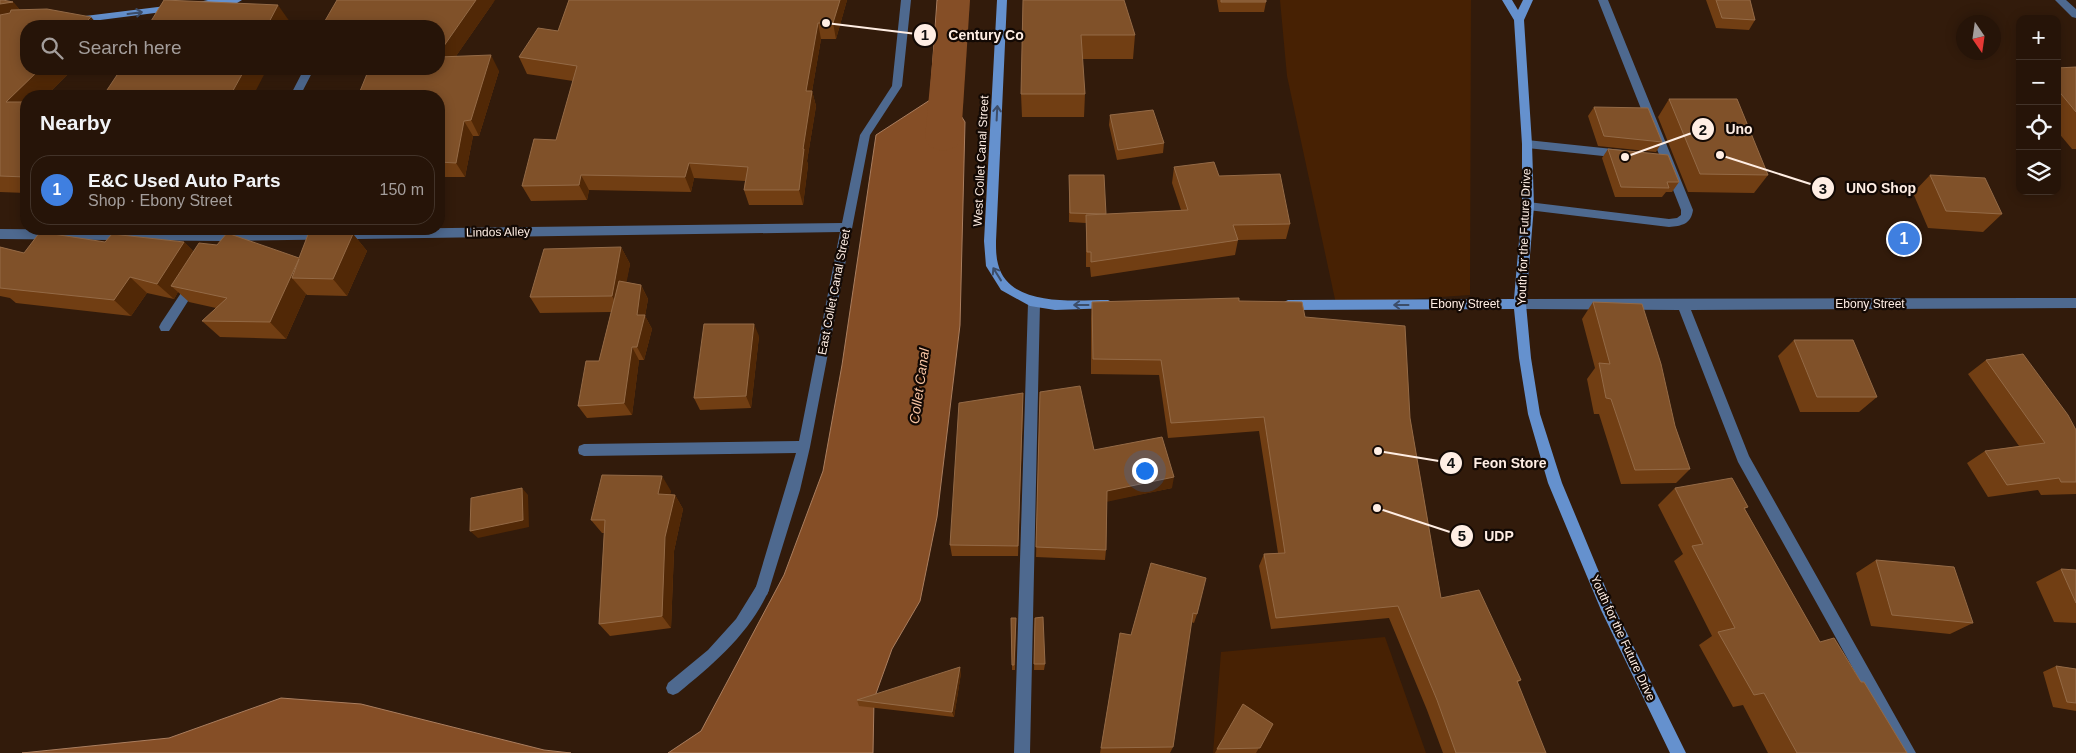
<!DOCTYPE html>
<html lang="en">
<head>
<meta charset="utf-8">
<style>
	:root { --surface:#261408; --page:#2e1d12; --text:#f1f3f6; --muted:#a49e9c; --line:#423329; --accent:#8abafc }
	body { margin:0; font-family:Arial,sans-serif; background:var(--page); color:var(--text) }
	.controls { position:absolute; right:15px; top:15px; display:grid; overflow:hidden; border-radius:10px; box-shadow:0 2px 12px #0003 }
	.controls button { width:45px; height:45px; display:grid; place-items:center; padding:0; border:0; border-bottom:1px solid var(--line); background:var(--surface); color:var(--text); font:25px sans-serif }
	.compass { position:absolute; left:1956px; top:15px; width:45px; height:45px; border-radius:50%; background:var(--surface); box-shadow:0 2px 12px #0003; rotate:167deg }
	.you { position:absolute; left:1144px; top:470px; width:18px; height:18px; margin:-12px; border:4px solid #fff; border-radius:50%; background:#1a73e8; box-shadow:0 0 0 8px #1a73e833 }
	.badge { display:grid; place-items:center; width:32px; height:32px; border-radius:50%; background:var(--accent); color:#fff; font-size:16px; font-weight:700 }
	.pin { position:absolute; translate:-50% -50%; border:2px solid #fff; box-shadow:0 1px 5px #0006 }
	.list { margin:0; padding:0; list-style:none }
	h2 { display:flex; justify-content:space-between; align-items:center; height:65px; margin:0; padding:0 20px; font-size:21px }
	h2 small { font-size:16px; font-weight:400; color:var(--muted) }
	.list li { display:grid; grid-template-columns:32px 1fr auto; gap:15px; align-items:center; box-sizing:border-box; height:70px; margin:0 10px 10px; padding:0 10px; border:1px solid var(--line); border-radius:20px }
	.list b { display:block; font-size:19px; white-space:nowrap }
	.list p { margin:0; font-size:16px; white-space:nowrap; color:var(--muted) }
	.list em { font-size:16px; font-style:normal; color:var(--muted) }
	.icon { flex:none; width:28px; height:28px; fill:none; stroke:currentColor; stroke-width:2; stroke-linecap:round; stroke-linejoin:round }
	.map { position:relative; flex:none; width:2076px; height:753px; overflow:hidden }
	.search { position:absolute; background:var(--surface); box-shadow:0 2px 12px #0003; left:20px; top:20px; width:425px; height:55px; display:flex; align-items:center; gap:12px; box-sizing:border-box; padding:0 18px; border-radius:20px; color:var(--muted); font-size:19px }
	.panel { position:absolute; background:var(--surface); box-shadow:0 2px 12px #0003; left:20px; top:90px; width:425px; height:145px; border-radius:20px }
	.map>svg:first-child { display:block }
	.green { fill:#472103 }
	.water { fill:#854e26; stroke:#aa7e5f }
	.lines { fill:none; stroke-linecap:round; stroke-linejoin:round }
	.canal { fill:#854e26; fill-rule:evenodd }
	.lane { fill:#4e698f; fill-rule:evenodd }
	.street { fill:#4e698f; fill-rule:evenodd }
	.secondary { fill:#6591ce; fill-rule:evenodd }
	.wall { fill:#713e13 }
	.shaded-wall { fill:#512806 }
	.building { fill:#805129; stroke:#946a46 }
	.oneway { stroke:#3c4d69 }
	.labels { text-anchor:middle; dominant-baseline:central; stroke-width:4.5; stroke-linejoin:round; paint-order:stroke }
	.street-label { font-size:12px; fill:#ffeee4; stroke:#130904 }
	.water-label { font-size:14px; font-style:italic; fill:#f7c4a3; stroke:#130904 }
	.leader { fill:none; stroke:#ffeee4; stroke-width:2 }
	.callout-dot { fill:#ffeee4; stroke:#130904; stroke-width:2 }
	.mark-label { font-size:15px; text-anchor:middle; font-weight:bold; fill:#111 }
	.callout-label { font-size:14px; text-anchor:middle; font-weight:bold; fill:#ffeee4; stroke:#130904; stroke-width:4.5; stroke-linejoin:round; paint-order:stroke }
</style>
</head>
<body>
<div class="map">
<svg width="2076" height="753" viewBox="0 0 2076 753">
	<rect width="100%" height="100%" fill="#321b0b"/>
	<path class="green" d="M1280 0H1471L1470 295 1336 304 1287 76Z
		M1385 637 1426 753H1213L1221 652Z"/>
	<path class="water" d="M937 0H950L947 94 965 122 960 325 937 517 920 601 892 649 874 699 873 753H668L701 731 784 575 823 471 842 365 876 135 930 100Z
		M281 698 361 704 544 750 571 753H22L169 738Z"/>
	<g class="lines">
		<path class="canal" d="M938 0H970L961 138 956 147 943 151 930 147 925 138Z"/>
		<path class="lane" d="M1598 0H1608L1693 210C1691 224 1682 226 1669 227L1528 210 1522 206 1528 202 1669 219 1677 218 1681 215V210Z
			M1527 140 1622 150 1628 154 1622 158 1527 148 1522 144Z
			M762 583 767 585 769 590C750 633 714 664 678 693L673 695 668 693 666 688 668 683 708 650 736 619 757 585Z"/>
		<path class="street" d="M901 0H911L902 86 870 135 810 447 800 490 769 590 767 595 762 597 757 595 755 590 796 453 584 456 579 454 578 450 579 446 584 444 799 441 840 232 224 241 0 239V229L224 231 842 223 860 135 892 86Z
			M2055 0H2066L2076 9V18L2072 17Z
			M304 69H314L300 96H290Z
			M193 279 197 281 199 284 197 287 169 331H161L159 327 161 323 189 281Z
			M1034 298 1038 300 1040 303 1030 753H1014L1028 303 1030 300Z
			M2076 298V308L1691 310 1749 456 1916 753H1900L1738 462 1679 310 1520 309 1516 307 1514 304 1516 301 1520 299Z"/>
		<path class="secondary" d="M208 0H242L237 3 203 7 198 4 199 2Z
			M997 0H1007L996 241C996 248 996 257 998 264 1009 308 1074 300 1108 300L1112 302 1114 305 1112 308 1055 310 1030 306 1001 290 986 266 984 241Z
			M1502 0H1512L1518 10 1523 0H1533L1524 20 1532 144 1534 206 1526 304 1531 358 1540 414 1562 483 1611 601 1686 753H1670L1601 610 1548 483 1528 414 1519 358 1514 309 1288 310 1284 308 1282 305 1284 302 1288 300 1514 299 1522 206V144L1514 20Z
			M174 5 178 6V10L77 23 72 20 77 17Z"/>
	</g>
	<path class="wall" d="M0 0 13 2 20 10 26 69H73L46 96H26V193L0 192Z
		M495 0 456 56 499 71 479 136H473L465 177H439V69Z
		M569 0H847L836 39H821L812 91 816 106 807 161 808 165 803 205H749L744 190 745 181 694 178 691 192 589 190 587 200 531 201 522 186 556 140 573 81 527 74 519 57 558 31Z
		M1023 0 1135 35 1133 59H1082L1085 94 1084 117H1022L1021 94Z
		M1217 0H1266V2L1264 12H1219Z
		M1706 0H1750L1755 20 1749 30 1716 28Z
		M2076 67V149H2072L2057 131V68Z
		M1669 99 1768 175 1754 193 1688 192 1658 117Z
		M1594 107 1662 142 1656 152 1598 146 1588 116Z
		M1110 115 1164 143 1163 153 1117 160 1109 125Z
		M1608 149 1679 182 1672 192H1666L1662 197H1615L1602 158Z
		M1174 167 1219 176 1290 224 1286 239 1238 240 1235 255 1091 277 1090 267H1086V223L1069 222V175L1106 214 1181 210 1172 183Z
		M1930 175 2002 214 1983 232 1928 228 1913 193Z
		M353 234 367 251 347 296 307 295 306 294 286 339 220 337 202 321 216 308 189 302 178 292 174 299 147 293 131 316 16 303 10 298 0 296V247L24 253 105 242H184L193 251 299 258Z
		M621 247 630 264 626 282 641 285 648 299 645 316 652 329 644 360H639L632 415 587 418 578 406 599 361 611 312 540 313 530 297Z
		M1239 301 1305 317 1410 418 1441 598 1521 680 1517 683 1546 753H1443L1427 710 1389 618 1271 629 1259 566 1264 554 1278 553 1259 431 1168 438 1159 375 1091 374V318L1092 302Z
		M1593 302 1675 426 1690 469 1676 483 1621 484 1599 414H1594L1587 379 1595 368 1582 319Z
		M759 336 751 408 700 410 694 398Z
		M1794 340 1877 397 1859 412H1800L1778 356Z
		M1986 360 2076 430V494L2041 495 2038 490 1988 497 1967 463 1985 451 2019 446 1968 374Z
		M1040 392 1094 450 1172 488 1107 501 1106 550 1105 560 1036 557Z
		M1023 406 1018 556H952L950 545Z
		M1675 488 1748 507 1745 509 1820 642 1861 682 1907 753H1768L1743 705 1733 707 1699 645 1712 636 1674 561 1683 554 1658 505Z
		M671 491 670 494 675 495 683 509 674 551 671 628 610 636 599 624 604 533H602L591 520Z
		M1876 560 1973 623 1950 634 1871 626 1856 573Z
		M1151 563 1197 614 1194 623 1191 622 1173 747 1170 753H1100L1120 633 1131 635Z
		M2061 569 2076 570V623L2054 622 2036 582Z
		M1011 618 1016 624 1015 670H1012Z
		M1035 618 1045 664 1044 670H1034Z
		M2056 666 2076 669V711L2053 707 2043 672Z
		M961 673 954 717 859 706 857 700Z
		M1273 724 1256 753H1215L1217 749Z"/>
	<path class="shaded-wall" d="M476 0H495L445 72 439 61V53Z
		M840 0H847L836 39 833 23Z
		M13 2 29 20 0 24V4Z
		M278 5 290 22 288 26H267Z
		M91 17 99 26H82Z
		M818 23 821 39 812 91 816 106 807 161 808 165 803 205 799 190 803 149 806 91Z
		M491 55 499 71 479 136 471 120Z
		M40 69H73L46 96H26V117L6 102Z
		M245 69H267L253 96H230Z
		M464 121 473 136 465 177 456 163Z
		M689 163 694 178 691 192 685 177Z
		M581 175 589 190 587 200 579 185Z
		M353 234 367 251 347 296 333 279Z
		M184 242 200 258 171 286 178 292 174 299 157 284Z
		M621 247 630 264 621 312 612 296Z
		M299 259 292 278 306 294 286 339 270 322Z
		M130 277 147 293 131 316 114 300Z
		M641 285 648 299 645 316 652 329 644 360 637 347V315Z
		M754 324 759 336 751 408 746 396Z
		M632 347 639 360 632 415 624 403Z
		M1023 393V406L1018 556V546Z
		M662 476 671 491 667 508 658 494Z
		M1174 477 1172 488 1106 502 1107 491Z
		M522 488 528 495 529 527 478 538 470 531Z
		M675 495 683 509 674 551 671 628 662 616 665 537Z
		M960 667 961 673 954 717 952 712Z"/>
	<path class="building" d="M0 0H3L13 2 0 4Z
		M164 0 278 5 267 26H148Z
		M337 0H476L439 53V26H322Z
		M569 0H840L833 23H818L806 91H812L803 149H804L799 190H744L748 167 689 163 685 177 581 175 579 185 522 186 534 139 556 140 577 66 519 57 538 28 558 31Z
		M1023 0H1124L1135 35H1081L1085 94H1021Z
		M1221 0H1266V2H1221Z
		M1716 0H1750L1755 20 1722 18Z
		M47 9 91 17 82 26H26V69H40L6 102H26V177L0 176V15L10 13 11 10Z
		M491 55 471 120 464 121 456 163 439 162V96H358L369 69H439V57Z
		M2076 67V112L2057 89V68Z
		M121 69H245L230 96H103Z
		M1669 99H1737L1768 175 1700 174Z
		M1594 107 1648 108 1662 142 1604 136Z
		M1153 110 1164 143 1118 150 1110 115Z
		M1608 149 1668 155 1679 182H1667L1669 188 1621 187Z
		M1214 162 1219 176 1280 174 1290 224 1233 225 1238 240 1091 262V252H1087L1086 215 1188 210 1174 167Z
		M1069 175H1104L1106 214 1070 213Z
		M1930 175 1985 178 2002 214 1946 211Z
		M40 232 105 242 112 234 184 242 157 284 130 277 114 300 0 288V247L24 253Z
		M309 232 353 234 333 279 292 278 299 259 270 322 202 321 227 298 171 286 199 243 217 245 227 233 299 258Z
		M621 247 612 296 530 297 544 249Z
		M619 281 641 285 637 315H645L637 347H632L624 403 578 406 586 361H599Z
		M1239 298V301L1302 302 1305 317 1405 326 1410 418 1441 598 1479 590 1521 680 1517 681 1546 753H1456L1437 700 1398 606 1276 618 1264 554 1285 553 1264 417 1171 423 1161 360 1093 359 1092 302Z
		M1593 302 1642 304 1661 364 1675 426 1690 469 1635 470 1611 399 1606 398 1599 363 1610 364Z
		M704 324H754L746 396 694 398Z
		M1794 340H1853L1877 397H1817Z
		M2023 354 2068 415 2076 430V482H2061L2059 478 2007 485 1985 451 2045 443 1986 360Z
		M1080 386 1094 450 1162 437 1174 477 1107 491 1106 550 1036 547 1040 392Z
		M1023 393 1018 546 950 545 959 403Z
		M602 475 662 476 658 494 675 495 665 537 662 616 599 624 605 520H591Z
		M1732 478 1748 507 1744 508 1820 642 1834 638 1861 682H1864L1907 753H1797L1764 693 1754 695 1718 632 1735 628 1692 546 1703 544 1675 488Z
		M522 488 523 520 470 531 471 498Z
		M1876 560 1954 567 1973 623 1892 615Z
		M1151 563 1206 578 1197 614 1193 613 1173 747 1101 748 1120 633 1131 635Z
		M2061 569 2076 570V603Z
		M1043 617 1045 664H1034L1035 618Z
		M1011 618H1016L1014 665H1012Z
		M2056 666 2076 669V703L2067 702Z
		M960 667 952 712 857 700Z
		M1243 704 1273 724 1260 748 1217 749Z"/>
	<defs><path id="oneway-shaft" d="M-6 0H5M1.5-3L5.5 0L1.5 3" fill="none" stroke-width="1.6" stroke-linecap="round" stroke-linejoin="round" transform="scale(1.25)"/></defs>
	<g class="oneway">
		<use href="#oneway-shaft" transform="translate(135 13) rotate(-7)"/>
		<use href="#oneway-shaft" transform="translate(997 113) rotate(-87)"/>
		<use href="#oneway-shaft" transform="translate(997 274) rotate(-122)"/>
		<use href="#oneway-shaft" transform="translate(1081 305) rotate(180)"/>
		<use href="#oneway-shaft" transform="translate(1401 305) rotate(180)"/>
	</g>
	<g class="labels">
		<g class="street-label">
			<text transform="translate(981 161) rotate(-87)">West Collet Canal Street</text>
			<text transform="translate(498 232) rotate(-1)">Lindos Alley</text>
			<text transform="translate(1524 237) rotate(-88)">Youth for the Future Drive</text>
			<text transform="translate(834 292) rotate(-79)">East Collet Canal Street</text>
			<text x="1465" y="304">Ebony Street</text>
			<text x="1870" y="304">Ebony Street</text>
			<text transform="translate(1623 638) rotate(65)">Youth for the Future Drive</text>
		</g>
		<g class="water-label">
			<text transform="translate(919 386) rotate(-82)">Collet Canal</text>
		</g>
	</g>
	<path class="leader" d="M826 23L925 35M1625 157L1703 129M1720 155L1823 188M1378 451L1451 463M1377 508L1462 536"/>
	<g class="callout-dot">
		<circle cx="826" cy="23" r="5"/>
		<circle cx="1625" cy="157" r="5"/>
		<circle cx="1720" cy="155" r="5"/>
		<circle cx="1378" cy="451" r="5"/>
		<circle cx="1377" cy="508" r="5"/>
		<circle cx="925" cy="35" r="12"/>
		<circle cx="1703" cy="129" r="12"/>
		<circle cx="1823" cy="188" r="12"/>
		<circle cx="1451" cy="463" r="12"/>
		<circle cx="1462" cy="536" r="12"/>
	</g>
	<g class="mark-label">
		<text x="925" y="40">1</text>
		<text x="1703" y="135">2</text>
		<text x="1823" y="194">3</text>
		<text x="1451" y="468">4</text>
		<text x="1462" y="541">5</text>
	</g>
	<g class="callout-label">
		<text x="986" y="40">Century Co</text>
		<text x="1739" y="134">Uno</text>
		<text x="1881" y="193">UNO Shop</text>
		<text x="1510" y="468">Feon Store</text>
		<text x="1499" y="541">UDP</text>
	</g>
</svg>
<div class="controls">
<button>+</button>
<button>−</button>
<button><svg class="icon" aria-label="locate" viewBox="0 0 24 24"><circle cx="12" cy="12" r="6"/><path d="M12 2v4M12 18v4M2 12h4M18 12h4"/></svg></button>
<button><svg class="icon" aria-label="layers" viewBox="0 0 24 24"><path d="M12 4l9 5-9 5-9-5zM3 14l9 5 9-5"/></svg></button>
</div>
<svg class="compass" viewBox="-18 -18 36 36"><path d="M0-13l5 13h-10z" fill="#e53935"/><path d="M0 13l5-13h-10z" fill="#a49e9c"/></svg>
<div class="you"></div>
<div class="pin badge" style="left:1904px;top:239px;background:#3f7fe0">1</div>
<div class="search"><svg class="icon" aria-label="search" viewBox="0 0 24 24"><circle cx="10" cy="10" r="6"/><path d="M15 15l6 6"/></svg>Search here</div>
<section class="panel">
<h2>Nearby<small></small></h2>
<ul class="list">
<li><span class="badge" style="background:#3f7fe0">1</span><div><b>E&amp;C Used Auto Parts</b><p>Shop · Ebony Street</p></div><em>150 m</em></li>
</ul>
</section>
</div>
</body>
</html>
